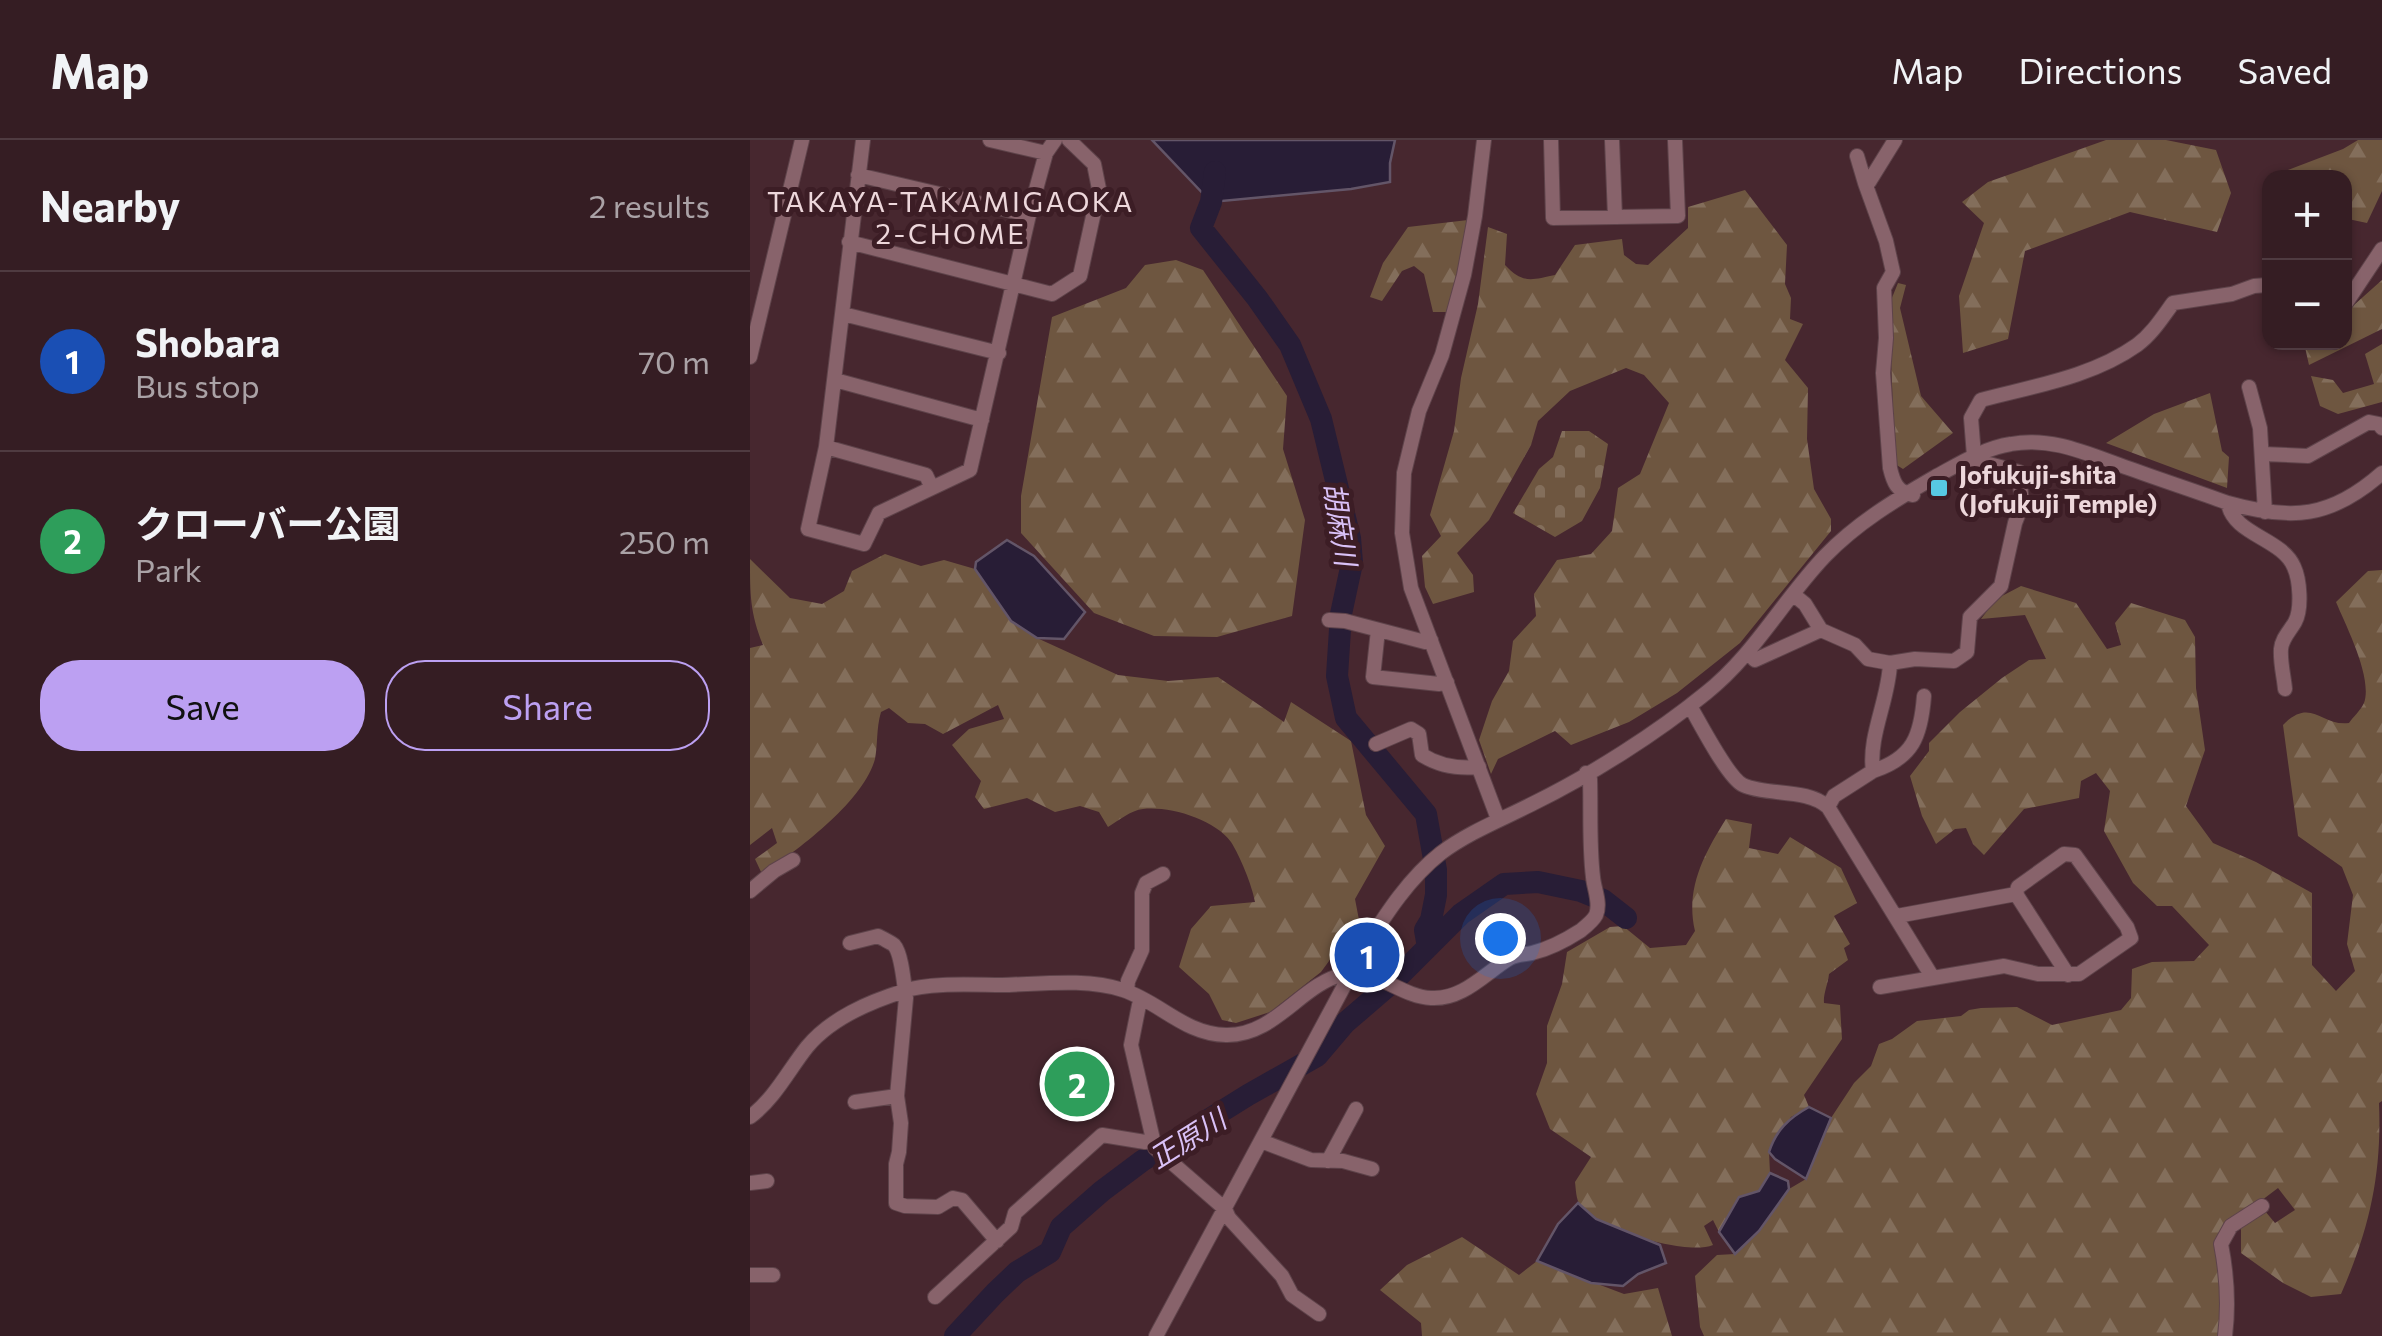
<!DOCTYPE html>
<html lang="en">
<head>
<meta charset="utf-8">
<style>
	:root { --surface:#351d23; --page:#3d262b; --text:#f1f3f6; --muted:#aaa2a6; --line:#4f3b41; --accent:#bca0f2 }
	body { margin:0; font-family:Commissioner,"Noto Sans JP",sans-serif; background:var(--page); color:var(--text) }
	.controls { position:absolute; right:30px; top:30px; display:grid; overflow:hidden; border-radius:20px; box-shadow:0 2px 8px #0004 }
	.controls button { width:90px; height:90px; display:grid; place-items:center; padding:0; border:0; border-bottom:2px solid var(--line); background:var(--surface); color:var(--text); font:50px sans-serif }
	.you { position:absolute; left:750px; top:798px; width:35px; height:35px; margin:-25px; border:8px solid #fff; border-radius:50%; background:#1a73e8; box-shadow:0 0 0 15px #1a73e833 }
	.badge { display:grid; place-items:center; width:65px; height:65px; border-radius:50%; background:var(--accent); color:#fff; font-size:32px; font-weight:700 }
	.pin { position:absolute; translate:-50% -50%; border:5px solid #fff; box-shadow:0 2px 10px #0006 }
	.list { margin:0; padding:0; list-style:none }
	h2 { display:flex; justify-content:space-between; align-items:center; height:130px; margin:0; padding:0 40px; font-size:42px }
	h2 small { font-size:32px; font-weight:400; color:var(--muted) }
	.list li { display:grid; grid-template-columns:65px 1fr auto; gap:30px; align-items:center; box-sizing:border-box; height:180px; padding:0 40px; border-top:2px solid var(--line) }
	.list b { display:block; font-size:38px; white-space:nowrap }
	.list p { margin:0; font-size:32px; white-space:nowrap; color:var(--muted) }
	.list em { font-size:32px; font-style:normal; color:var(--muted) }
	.actions { display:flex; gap:20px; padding:30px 40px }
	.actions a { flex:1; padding:22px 0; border:2px solid var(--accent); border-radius:40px; text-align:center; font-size:35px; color:var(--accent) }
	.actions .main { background:var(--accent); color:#111 }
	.map { position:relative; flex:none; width:1632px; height:1196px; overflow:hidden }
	header { display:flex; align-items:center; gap:60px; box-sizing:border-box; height:140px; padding:0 50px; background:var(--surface); border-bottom:2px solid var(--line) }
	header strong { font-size:48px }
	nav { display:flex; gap:55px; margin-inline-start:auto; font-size:35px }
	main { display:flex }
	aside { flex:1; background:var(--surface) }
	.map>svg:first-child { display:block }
	.green { fill:#6e5640 }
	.forest { fill:url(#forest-firs) }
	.cemetery { fill:url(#cemetery-stones) }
	.water { fill:#281d36; stroke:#635568; stroke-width:2.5 }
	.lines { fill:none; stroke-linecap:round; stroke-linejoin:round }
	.river { stroke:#281d36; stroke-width:22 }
	.minor-casing { stroke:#5e434a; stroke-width:16 }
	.minor { stroke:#88636b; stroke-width:14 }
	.poi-dot { fill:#57c9e3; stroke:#3c1d25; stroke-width:4 }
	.labels { text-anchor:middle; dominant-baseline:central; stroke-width:10; stroke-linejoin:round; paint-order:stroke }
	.poi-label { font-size:25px; font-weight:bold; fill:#edd7db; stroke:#3c1d25; text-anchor:start }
	.neighbourhood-label { font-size:28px; letter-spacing:2.5px; fill:#edd7db; stroke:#3c1d25 }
	.water-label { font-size:28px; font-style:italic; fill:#d9c1f7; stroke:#3c1d25 }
</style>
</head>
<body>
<header>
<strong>Map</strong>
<nav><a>Map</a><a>Directions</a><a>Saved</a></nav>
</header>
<main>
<aside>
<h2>Nearby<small>2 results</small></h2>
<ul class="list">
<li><span class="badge" style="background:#1a4fb4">1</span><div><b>Shobara</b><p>Bus stop</p></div><em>70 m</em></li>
<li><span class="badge" style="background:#2e9e5b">2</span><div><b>クローバー公園</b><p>Park</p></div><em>250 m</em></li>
</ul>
<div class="actions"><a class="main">Save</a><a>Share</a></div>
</aside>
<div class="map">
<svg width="1632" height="1196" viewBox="0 0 1632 1196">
	<defs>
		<pattern id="forest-firs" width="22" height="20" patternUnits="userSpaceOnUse" patternTransform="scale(2.5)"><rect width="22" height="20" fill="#6e5640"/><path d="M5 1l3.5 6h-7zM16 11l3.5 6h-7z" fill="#836e5b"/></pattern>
		<pattern id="cemetery-stones" width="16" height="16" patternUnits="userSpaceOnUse" patternTransform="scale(2.5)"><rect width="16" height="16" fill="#6e5640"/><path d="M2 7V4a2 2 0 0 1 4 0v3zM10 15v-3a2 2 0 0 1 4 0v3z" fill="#836e5b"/></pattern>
	</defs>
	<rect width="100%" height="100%" fill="#47272f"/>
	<path class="green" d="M348 927V960L307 961 306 928Z"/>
	<path class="forest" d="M1356 0H1416L1466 10 1481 53 1467 92 1380 72 1275 111 1258 199 1213 213 1209 156 1234 83 1212 62 1238 42Z
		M1608 0H1632V51L1617 83 1598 79 1595 62 1594 38 1535 37 1533 32 1593 9Z
		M995 50 1037 105 1035 144 1041 158 1040 179 1053 184 1035 220 1058 248 1057 299 1064 349 1081 379V391L990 503 927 553 879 582 821 605 805 591 748 619 741 634 729 600 742 561 759 531 763 501 786 476 784 454 807 420 841 414 862 391 868 348 890 334 919 263 894 235 876 228 820 251 788 281 781 305 739 380 707 413 723 435 724 452 683 464 675 447 672 416 691 396 680 375 704 291 711 238 728 164 738 87 757 94 755 125C773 144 781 140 805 135L825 105 872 99 874 115 886 124 898 125 938 88V67Z
		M718 80 711 128 696 172H683L674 134 664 126 652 131 632 161 620 157 633 123 658 87Z
		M426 120 453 130 537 256 533 309 555 380 542 476 467 497 404 496 344 473 271 393V356L302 177 376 148 395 125Z
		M1632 140V189L1559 225 1554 203 1594 202 1595 173Z
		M1148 143 1156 145 1150 168 1171 256 1203 293 1153 329 1145 324 1139 165Z
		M1632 204V262L1588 274 1570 266 1561 236 1583 240 1593 253 1624 244 1615 214Z
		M1460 253 1472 311 1479 317 1477 348 1356 303 1404 274Z
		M135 414 171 426 194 420 225 429 261 481 287 498 368 535 418 541 468 537 534 582 541 562 601 601 616 675 635 706 605 759 609 780 571 832 520 872 486 883 472 880 459 854 429 827 441 789 461 766 505 762C502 745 490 716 481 702 464 679 420 666 393 669 381 670 368 681 358 687L349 672 330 666 305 672 277 658 234 669 225 657 231 641 202 605 219 589 254 579 248 565 193 594 175 584 158 583 139 568 131 572C126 589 128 604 125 619 113 662 48 710 12 734L5 719 27 703 22 688 0 705V508L13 505C0 473 0 454 0 419L40 458 72 464 94 451 102 431Z
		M1632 430V961L1629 963C1632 1035 1619 1090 1591 1154L1561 1157 1533 1143 1491 1113V1085L1515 1071 1525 1083 1545 1070 1528 1048 1479 1085 1471 1196H954L950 1187 945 1136 967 1115 985 1114 1039 1049 1056 1039 1081 978 1104 943 1121 926 1129 904 1142 899 1167 881 1211 876 1219 870 1231 868 1267 867 1302 885 1371 870 1381 858 1382 829 1402 822 1444 821 1459 805 1422 766H1407L1383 743 1354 691 1360 651 1346 633 1331 641 1329 658 1274 669 1234 715 1223 704 1216 688 1205 689 1186 704 1172 676 1160 636 1179 611V603L1210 572 1252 538 1279 520 1296 519 1275 475 1231 479 1240 467 1252 456 1271 446 1326 463 1357 509 1371 505 1365 483 1381 463 1435 480 1445 497 1446 548 1455 610 1436 666 1463 703 1506 722 1562 753V825L1586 851 1605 831 1597 804 1603 755 1592 727 1548 696 1533 585C1561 556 1572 587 1599 583 1603 577 1611 570 1614 563 1623 538 1596 486 1586 462L1618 431Z
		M976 679 1002 684 999 708 1028 714 1040 697 1091 728 1107 763 1084 776 1100 804 1094 808 1098 820 1079 834C1078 844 1073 854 1074 863L1090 865 1092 899 1054 955 1059 967 1041 977 1019 1012 1020 1033 1009 1051 989 1057 969 1092 963 1080 954 1086 963 1105C935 1116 848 1089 830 1065 826 1059 826 1050 825 1042L841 1017 800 989 786 954 797 923V886L812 844 817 812 860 787 873 786 900 808 936 805 945 791C935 749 954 714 976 679Z
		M712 1097 769 1135 787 1121 874 1154 908 1148 922 1196H672L671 1183 630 1150 657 1125Z"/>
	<path class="cemetery" d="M812 291H839L858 304 850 348 832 381 805 397 763 373 789 329 803 317Z"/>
	<path class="water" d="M402 0H645L640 23V42L601 49 461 62Z
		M257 400 284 416 335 472 314 499 287 498 261 481 225 429 226 422Z
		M1059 967 1081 978 1056 1039 1025 1019 1019 1012C1026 990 1039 978 1059 967Z
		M1020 1033 1038 1041 1039 1049 1009 1091 985 1114 969 1092 989 1057 1009 1051Z
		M828 1063 846 1079 910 1105 916 1123 888 1134 873 1146 841 1143 787 1121 808 1084Z"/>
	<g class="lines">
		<path class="river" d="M465 32 461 62 451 88 507 158 540 205 571 279 600 398 602 423 591 474 587 536 596 578 676 674 686 730V755L681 780 675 790 678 807
			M205 1196 245 1153 267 1132 300 1112 311 1087 352 1051 392 1021 498 955 567 916 595 883 645 840 711 774 754 744 788 742 831 751 853 760 876 778"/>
		<g class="minor-casing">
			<path id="minor" d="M113 0 76 307 58 389 114 404 129 373 220 330 279 75 296 13 305 0
				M240 0 296 13
				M734 0 725 76 714 135 692 215 669 271 654 333 652 393 661 448 748 679
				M801 0 803 78 928 76 925 0
				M862 0 865 77
				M1145 0 1119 42 1115 43 1136 101 1143 132 1134 148 1136 198 1133 233 1140 328C1143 341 1147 353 1163 355
				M1107 16 1115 43
				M108 35 279 75
				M99 102 302 154 330 136 349 49 344 24 319 0
				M1594 166 1632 109
				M93 174 249 213
				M0 217 52 0
				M85 240 232 280
				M1499 247 1510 288 1515 372
				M76 307 176 335 182 348
				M1513 314 1558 316 1619 282 1629 284 1632 288
				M1478 363C1483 395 1532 398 1544 427 1550 440 1552 469 1545 482 1540 491 1532 498 1531 509 1530 522 1534 537 1535 549
				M1044 455 1055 464 1071 490 1105 505 1118 519 1140 523
				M579 480 595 481 675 502 681 500
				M628 490 623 537 689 544 697 542
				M998 513 1005 520 1071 490
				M940 566C950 583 978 638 993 645 1017 656 1057 648 1078 667L1183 838 1254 826 1288 834H1329L1381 798 1377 787 1325 715 1314 714 1268 747 1266 754 1147 776
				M626 604 661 589 669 594 672 615C689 626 708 629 729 627
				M1123 631C1163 618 1171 596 1174 556
				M1078 667 1084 656 1123 631C1118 596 1139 559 1140 523L1165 519 1204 521 1217 512 1220 477 1251 446 1265 383 1272 365 1269 332 1239 324 1222 328 1220 324 1224 316 1221 278 1231 260C1284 246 1342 237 1387 205 1402 194 1412 178 1423 163L1482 154 1504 146 1517 145 1520 147
				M0 751 24 731 43 720
				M1266 754 1318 835
				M100 803 128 796C130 797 143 804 144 805 152 814 154 845 156 858L147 956 151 983 149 1012 146 1024V1063L155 1066 188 1067 203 1058 212 1060 247 1101
				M1130 847 1183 838
				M377 851 378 841 392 810V753L396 743 413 734
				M393 860 389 865 381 905 405 1008 475 1069 479 1078 532 1136 542 1155 569 1174
				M105 962 147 956
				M0 977C25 958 38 931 57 907 81 878 119 862 154 851 180 842 225 845 252 845 291 844 336 838 373 850 410 862 434 894 476 895 526 896 551 843 595 834 625 827 651 857 681 858 713 860 735 833 760 818 768 814 774 815 782 813 799 809 816 800 830 791 835 787 843 781 846 775 851 763 844 749 843 737 839 705 841 671 840 639L836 633
				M511 1001 561 1020 593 1021 622 1029
				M578 1021 606 969
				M0 1043 17 1041
				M0 1135H23
				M185 1157 261 1087 265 1073 352 995 395 1002 402 1000
				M406 1196 615 807C636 774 659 738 691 713 719 692 753 679 784 663 841 635 907 593 956 553 1004 515 1033 460 1075 416 1107 383 1145 360 1185 337 1209 324 1234 308 1261 304 1302 296 1340 315 1378 328 1411 340 1445 351 1478 363 1542 381 1581 378 1632 333
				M1475 1196C1479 1164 1477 1135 1471 1104L1481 1086 1512 1066"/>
		</g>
		<use href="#minor" class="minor"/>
	</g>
	<rect class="poi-dot" x="1179" y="338" width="20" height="20" rx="5"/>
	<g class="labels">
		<g class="poi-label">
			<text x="1209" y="334">Jofukuji-shita<tspan x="1209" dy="29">(Jofukuji Temple)</tspan></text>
		</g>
		<g class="neighbourhood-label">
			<text x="201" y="61">TAKAYA-TAKAMIGAOKA<tspan x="201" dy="32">2-CHOME</tspan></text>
		</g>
		<g class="water-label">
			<text transform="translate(591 384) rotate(81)">胡麻川</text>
			<text transform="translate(437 998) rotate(-32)">正原川</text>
		</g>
	</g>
</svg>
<div class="controls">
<button>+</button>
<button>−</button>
</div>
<div class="you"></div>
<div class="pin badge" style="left:617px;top:815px;background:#1a4fb4">1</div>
<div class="pin badge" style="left:327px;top:944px;background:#2e9e5b">2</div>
</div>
</main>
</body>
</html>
